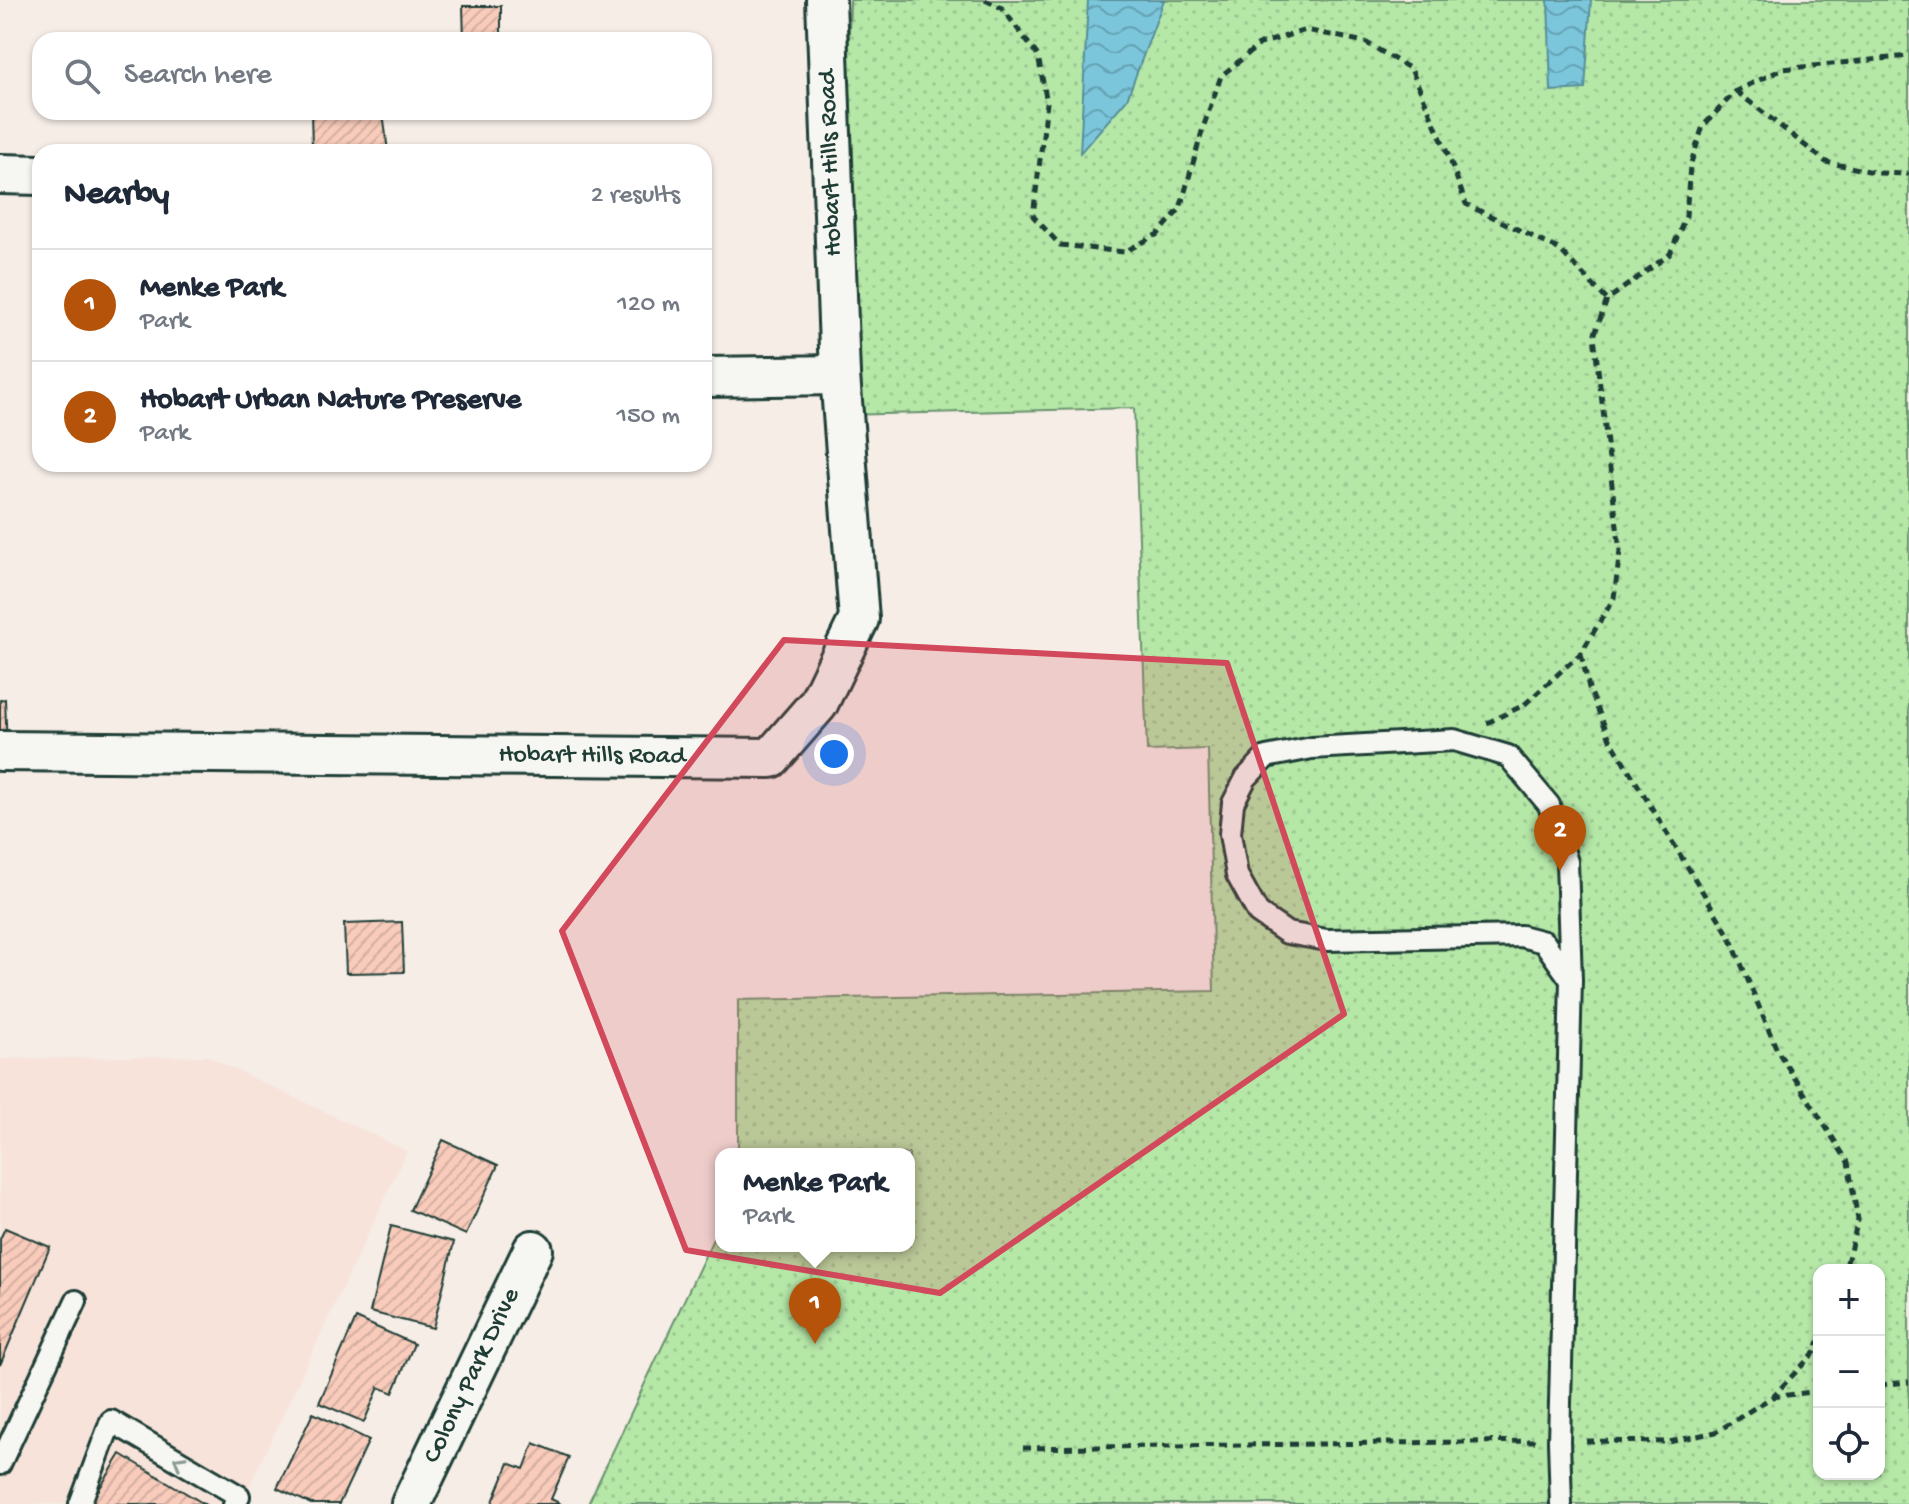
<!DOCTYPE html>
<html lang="en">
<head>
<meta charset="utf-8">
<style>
	:root { --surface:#fff; --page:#f6f6f7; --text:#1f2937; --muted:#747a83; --line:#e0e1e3; --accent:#b45309 }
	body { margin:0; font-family:"Gochi Hand",sans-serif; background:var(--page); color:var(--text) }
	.controls { position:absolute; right:24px; bottom:24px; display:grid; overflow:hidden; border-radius:16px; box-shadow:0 2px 6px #0004 }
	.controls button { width:72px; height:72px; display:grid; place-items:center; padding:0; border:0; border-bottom:2px solid var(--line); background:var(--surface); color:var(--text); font:40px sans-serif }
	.you { position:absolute; left:834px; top:754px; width:28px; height:28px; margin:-20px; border:6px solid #fff; border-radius:50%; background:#1a73e8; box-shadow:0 0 0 12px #1a73e833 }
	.badge { display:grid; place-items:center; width:52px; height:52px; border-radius:50%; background:var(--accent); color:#fff; font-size:26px; font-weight:700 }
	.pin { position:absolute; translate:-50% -66px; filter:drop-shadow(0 2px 4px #0008) }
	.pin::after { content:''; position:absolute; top:42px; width:28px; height:24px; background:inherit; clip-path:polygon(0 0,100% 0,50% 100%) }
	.popup { position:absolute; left:715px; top:1148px; width:200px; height:104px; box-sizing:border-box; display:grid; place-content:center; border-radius:16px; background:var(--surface); filter:drop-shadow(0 2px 6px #0005); font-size:26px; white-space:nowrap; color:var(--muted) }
	.popup b { font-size:30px; color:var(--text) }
	.popup::after { content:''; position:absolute; left:50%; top:100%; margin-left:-16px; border:16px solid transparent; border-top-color:var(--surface) }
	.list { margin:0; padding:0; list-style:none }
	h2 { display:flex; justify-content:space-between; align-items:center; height:104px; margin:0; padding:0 32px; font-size:34px }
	h2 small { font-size:26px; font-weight:400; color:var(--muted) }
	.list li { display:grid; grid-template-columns:52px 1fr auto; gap:24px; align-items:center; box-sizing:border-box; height:112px; padding:0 32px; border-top:2px solid var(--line) }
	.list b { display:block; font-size:30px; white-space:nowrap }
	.list p { margin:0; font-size:26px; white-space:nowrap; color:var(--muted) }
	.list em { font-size:26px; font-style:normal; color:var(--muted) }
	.icon { flex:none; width:44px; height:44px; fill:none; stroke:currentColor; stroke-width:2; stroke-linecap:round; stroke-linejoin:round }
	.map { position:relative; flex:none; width:1909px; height:1504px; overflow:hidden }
	.search { position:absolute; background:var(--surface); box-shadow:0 2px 6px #0004; left:32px; top:32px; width:680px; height:88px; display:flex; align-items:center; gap:20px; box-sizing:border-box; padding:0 28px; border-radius:24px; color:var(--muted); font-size:30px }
	.panel { position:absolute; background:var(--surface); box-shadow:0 2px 6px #0004; left:32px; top:144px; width:680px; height:328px; border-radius:24px }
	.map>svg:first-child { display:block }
	.built { fill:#f7e3da }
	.park { fill:url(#park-dots); stroke:#6a926e; stroke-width:2; fill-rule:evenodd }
	.water { fill:url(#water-waves); stroke:#568f99; stroke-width:2 }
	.building { fill:url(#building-hatch); stroke:#1f3d34; stroke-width:2 }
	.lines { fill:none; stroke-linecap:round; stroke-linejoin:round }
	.service-casing { stroke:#1f3d34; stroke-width:26 }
	.minor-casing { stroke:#1f3d34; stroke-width:44 }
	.path { stroke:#1f3d34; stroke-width:5; stroke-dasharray:8 6; stroke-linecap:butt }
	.service { stroke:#f6f6f2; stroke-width:20 }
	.minor { stroke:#f6f6f2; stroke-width:38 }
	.oneway { stroke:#8a9a93 }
	.marked { fill:#d1495b; fill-opacity:0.2; stroke:#d1495b; stroke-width:6; stroke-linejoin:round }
	.labels { text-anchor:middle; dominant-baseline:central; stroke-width:6; stroke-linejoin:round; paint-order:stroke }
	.street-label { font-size:26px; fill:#1f3d34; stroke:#f6f6f2 }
</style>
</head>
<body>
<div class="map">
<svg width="1909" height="1504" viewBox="0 0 1909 1504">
	<defs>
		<pattern id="park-dots" width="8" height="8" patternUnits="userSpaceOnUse" patternTransform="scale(2)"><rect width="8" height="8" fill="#b5e7a7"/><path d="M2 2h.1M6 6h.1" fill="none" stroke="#9bc790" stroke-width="1.8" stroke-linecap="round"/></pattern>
		<pattern id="water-waves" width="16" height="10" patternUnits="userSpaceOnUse" patternTransform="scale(2)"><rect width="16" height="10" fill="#7bc6dc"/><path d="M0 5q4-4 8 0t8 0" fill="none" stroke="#64a2b3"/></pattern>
		<pattern id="building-hatch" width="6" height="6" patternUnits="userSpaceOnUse" patternTransform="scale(2)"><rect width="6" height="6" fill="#f8cbbb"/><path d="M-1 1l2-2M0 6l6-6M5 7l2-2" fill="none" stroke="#d4afa1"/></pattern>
	</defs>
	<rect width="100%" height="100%" fill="#f6ede7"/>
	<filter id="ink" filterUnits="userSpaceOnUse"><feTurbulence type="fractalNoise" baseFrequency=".0125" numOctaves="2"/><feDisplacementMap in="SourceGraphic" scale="16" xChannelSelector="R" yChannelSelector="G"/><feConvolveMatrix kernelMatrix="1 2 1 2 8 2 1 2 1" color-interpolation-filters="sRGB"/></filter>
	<g filter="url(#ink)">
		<path class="built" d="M207 1056 407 1151 241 1504H0V1059Z"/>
		<path class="park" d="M850 0H1909V1504H588L721 1222V1246H909V1154H738V1000L1214 991 1208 749 1147 751 1134 408 843 415 840 375ZM1819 1270H1879V1474H1819Z"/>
		<path class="water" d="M1088 0H1164L1127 99 1080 153Z
			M1548 0H1591L1585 89 1551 91Z"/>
		<path class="building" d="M463 6H501V40H464Z
			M311 112H383L388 152H342L341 146 312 147Z
			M5 699 7 748H0V700Z
			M402 922 404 972 346 973 344 924Z
			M443 1140 498 1165 466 1235 410 1210Z
			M391 1226 454 1242 433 1328 370 1312Z
			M5 1228 50 1247 0 1365V1239Z
			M356 1318 414 1344 393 1393 379 1387 364 1422 319 1403Z
			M313 1413 369 1440 339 1504H311L277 1488Z
			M534 1443 569 1457 551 1499 561 1504H492L509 1463 524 1469Z
			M121 1454 204 1504H90Z"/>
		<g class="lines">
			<g class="service-casing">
				<path id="service" d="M0 1464 76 1301
					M80 1504 111 1421 239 1496 234 1504
					M1561 1504 1559 1441 1571 980 1567 862 1549 805 1508 756 1454 740 1312 748 1266 757 1246 778 1233 803 1230 834 1237 875 1258 913 1287 933 1327 940 1521 936 1544 942 1571 980"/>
			</g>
			<g class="minor-casing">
				<g id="minor">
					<path d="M0 174 40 175"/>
					<path d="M704 377 840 375"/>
					<path id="s1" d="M0 751 771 758 818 704 859 619 840 375 826 0"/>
					<path id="s2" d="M411 1504 533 1250"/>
				</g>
			</g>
			<path class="path" d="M985 0 1002 8 1038 56 1047 103 1033 216 1060 245 1124 252 1158 234 1180 209 1203 128 1221 76 1260 44 1306 30 1365 42 1411 69 1449 157 1466 204 1560 250 1607 300
				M1736 91 1826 162 1878 173 1909 174
				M1581 654 1589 688 1610 739 1730 937 1777 1050 1848 1162 1858 1220 1845 1270
				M1487 723 1524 705 1581 653 1614 598 1620 551 1594 336 1607 300 1670 254 1686 216 1690 166 1703 126 1736 91 1783 69 1909 56
				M1879 1385 1909 1382
				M1772 1397 1819 1391
				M1586 1441 1669 1442 1716 1432 1772 1397 1815 1352 1819 1341
				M1023 1448 1536 1441"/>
			<use href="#service" class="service"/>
			<use href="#minor" class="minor"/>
		</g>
		<defs><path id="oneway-chevron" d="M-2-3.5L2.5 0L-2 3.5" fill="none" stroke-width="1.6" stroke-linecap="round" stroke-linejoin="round" transform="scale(2)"/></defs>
		<use class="oneway" href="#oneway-chevron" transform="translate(179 1461) rotate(-150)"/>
	</g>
	<path class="marked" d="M784 640 1227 663 1344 1014 940 1293 686 1250 562 931Z"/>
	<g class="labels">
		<g class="street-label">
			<text transform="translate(832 163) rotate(-92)">Hobart Hills Road</text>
			<text stroke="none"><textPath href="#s1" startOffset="592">Hobart Hills Road</textPath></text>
			<text stroke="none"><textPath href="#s2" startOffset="142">Colony Park Drive</textPath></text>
		</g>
	</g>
</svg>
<div class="controls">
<button>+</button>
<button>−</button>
<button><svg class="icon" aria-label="locate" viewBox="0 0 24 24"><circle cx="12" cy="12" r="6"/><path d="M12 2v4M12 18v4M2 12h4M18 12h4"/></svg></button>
</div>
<div class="you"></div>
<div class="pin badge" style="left:815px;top:1344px">1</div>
<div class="popup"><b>Menke Park</b>Park</div>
<div class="pin badge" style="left:1560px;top:871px">2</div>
<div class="search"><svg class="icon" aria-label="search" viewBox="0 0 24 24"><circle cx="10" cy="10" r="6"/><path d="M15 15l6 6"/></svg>Search here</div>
<section class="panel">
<h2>Nearby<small>2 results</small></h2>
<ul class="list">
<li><span class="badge">1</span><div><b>Menke Park</b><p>Park</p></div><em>120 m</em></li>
<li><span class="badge">2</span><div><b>Hobart Urban Nature Preserve</b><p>Park</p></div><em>150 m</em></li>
</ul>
</section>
</div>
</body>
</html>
